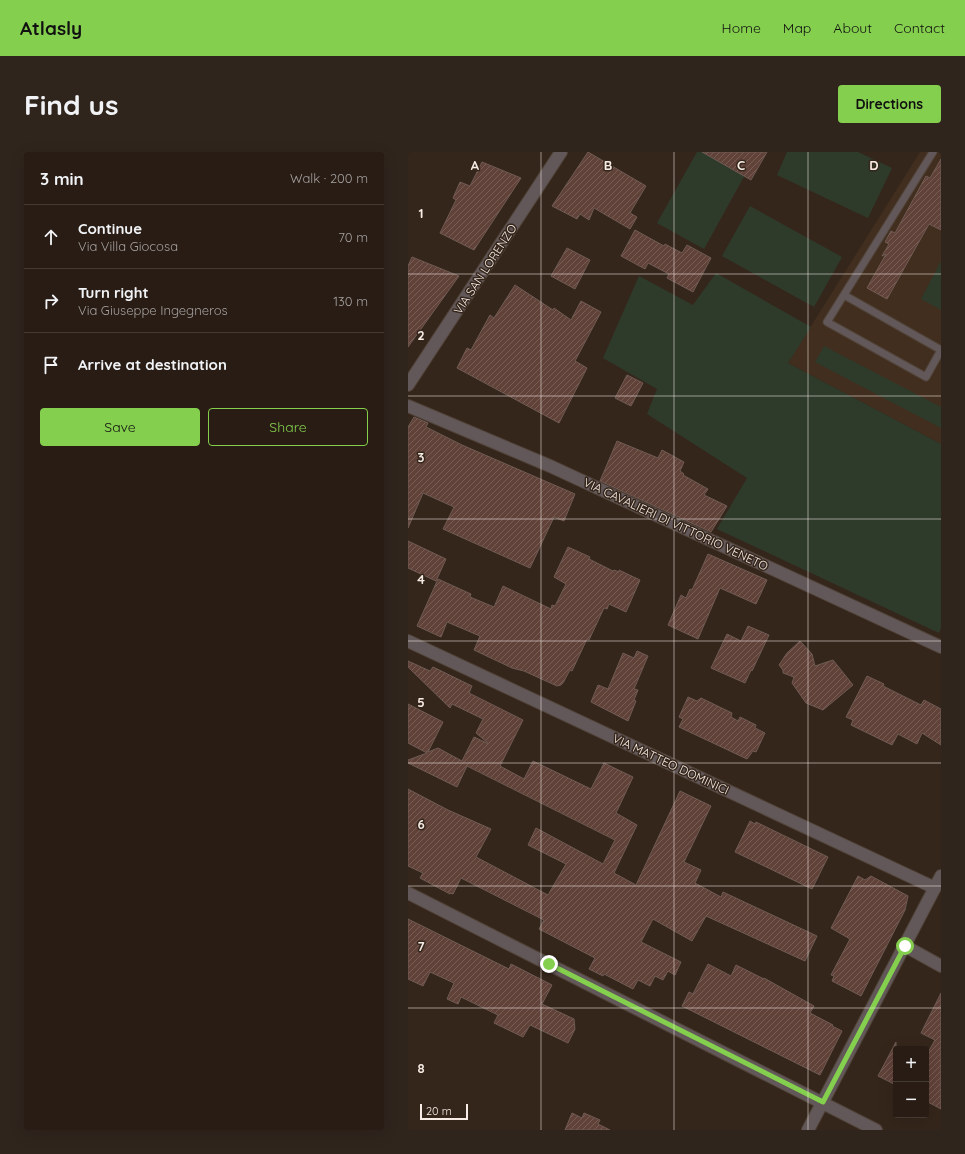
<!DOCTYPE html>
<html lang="en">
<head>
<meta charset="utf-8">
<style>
	:root { --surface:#281c14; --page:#30251d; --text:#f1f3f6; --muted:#a5a1a0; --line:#443a34; --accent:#84cf4d }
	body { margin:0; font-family:Quicksand,sans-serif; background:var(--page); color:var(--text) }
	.controls { position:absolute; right:12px; bottom:12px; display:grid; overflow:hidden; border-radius:4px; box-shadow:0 4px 16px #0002 }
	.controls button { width:36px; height:36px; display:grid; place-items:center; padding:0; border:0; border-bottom:1px solid var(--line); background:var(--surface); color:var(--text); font:20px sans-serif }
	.scale { position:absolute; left:12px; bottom:10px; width:48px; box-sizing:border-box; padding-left:4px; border:2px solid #f6ece5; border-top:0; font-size:11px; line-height:14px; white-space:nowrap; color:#f6ece5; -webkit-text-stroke:3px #35261b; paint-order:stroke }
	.stop { position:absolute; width:12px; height:12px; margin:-9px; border:3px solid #84cf4d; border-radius:50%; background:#fff }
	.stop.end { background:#84cf4d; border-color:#fff; box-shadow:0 1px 4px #0008 }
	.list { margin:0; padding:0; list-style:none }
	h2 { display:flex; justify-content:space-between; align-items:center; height:52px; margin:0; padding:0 16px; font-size:17px }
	h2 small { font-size:13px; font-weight:400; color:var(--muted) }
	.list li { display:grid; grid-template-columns:26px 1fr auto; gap:12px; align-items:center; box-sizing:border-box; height:64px; padding:0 16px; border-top:1px solid var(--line) }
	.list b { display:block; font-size:15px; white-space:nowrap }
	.list p { margin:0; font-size:13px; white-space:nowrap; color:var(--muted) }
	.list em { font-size:13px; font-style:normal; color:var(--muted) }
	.actions { display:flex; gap:8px; padding:12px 16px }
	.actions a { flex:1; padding:9px 0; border:1px solid var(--accent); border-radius:4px; text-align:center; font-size:14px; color:var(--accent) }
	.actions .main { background:var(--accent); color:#111 }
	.icon { flex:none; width:22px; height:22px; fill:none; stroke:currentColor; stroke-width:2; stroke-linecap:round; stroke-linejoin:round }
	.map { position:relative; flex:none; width:533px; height:978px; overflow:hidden; border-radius:4px }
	header { display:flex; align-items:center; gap:24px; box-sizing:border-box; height:56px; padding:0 20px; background:var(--accent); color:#111 }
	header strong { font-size:19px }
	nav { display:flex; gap:22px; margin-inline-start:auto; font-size:14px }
	.intro { display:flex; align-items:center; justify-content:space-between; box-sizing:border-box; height:96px; padding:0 24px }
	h1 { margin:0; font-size:28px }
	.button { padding:10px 18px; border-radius:4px; background:var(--accent); color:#111; font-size:14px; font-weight:700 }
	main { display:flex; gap:24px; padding:0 24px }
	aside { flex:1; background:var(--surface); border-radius:4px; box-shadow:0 4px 16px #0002 }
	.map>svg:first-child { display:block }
	.built { fill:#412e1e }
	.grass { fill:#2e3b2b }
	.building { fill:url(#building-hatch); stroke:#6f5b54 }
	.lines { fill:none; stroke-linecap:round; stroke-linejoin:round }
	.lane-casing { stroke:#504237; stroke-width:9 }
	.street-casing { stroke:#504237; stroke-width:14 }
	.lane { stroke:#625859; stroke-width:7 }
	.street { stroke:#625859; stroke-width:12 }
	.route { stroke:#84cf4d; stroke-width:5 }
	.grid { fill:none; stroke:#f6ece5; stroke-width:1; stroke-opacity:0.55 }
	.labels { text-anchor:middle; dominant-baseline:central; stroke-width:3; stroke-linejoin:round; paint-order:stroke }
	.street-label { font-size:12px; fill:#f6ece5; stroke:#35261b }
	.grid-label { font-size:13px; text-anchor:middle; font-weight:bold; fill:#f6ece5; stroke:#35261b; stroke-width:3; stroke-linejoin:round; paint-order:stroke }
</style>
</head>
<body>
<header>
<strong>Atlasly</strong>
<nav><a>Home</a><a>Map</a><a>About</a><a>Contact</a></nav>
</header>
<div class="intro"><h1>Find us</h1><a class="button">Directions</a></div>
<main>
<aside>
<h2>3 min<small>Walk · 200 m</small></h2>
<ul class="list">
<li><svg class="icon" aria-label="ahead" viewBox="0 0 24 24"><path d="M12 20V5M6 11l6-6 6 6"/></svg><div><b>Continue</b><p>Via Villa Giocosa</p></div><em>70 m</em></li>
<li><svg class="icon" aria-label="right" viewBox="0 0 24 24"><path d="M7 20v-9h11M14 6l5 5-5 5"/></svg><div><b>Turn right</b><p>Via Giuseppe Ingegneros</p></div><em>130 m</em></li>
<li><svg class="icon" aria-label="arrive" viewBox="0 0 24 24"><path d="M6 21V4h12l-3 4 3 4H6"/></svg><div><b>Arrive at destination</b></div></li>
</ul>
<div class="actions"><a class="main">Save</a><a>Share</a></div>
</aside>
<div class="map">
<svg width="533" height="978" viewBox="0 0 533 978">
	<defs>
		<pattern id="building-hatch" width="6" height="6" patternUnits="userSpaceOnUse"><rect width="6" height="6" fill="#604239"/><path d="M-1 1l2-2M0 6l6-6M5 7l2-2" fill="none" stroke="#775d56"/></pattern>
	</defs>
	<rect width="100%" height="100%" fill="#35261b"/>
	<path class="built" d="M512 0H533V292L380 211Z"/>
	<path class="grass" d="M289 0H301L338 21 296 97 249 71Z
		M379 0H450L484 16 460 66 369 23Z
		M342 54 434 105 406 155 314 104Z
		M533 109V158L513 147Z
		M308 121 403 175 380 211 533 292V476L531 481 309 377 339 326 239 262 249 237 195 206 231 124 285 153Z
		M416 194 533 255V276L407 210Z"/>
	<path class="building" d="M180 0 238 34 222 61 229 65 222 77 186 56 181 68 172 62 169 67 144 54Z
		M294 0H359L343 28Z
		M533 7V78L521 72 479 147 459 136 478 102 474 104 481 92 477 90 483 79 487 81 518 24 522 26Z
		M74 10 113 26 66 98 32 81 48 48 45 46 52 30 62 34Z
		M227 78 256 94 257 92 274 101 279 93 303 106 285 140 259 126 261 122 240 111 237 117 213 104Z
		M159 96 182 108 167 137 143 124Z
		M4 105 51 124 0 195V114Z
		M107 133 145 158 146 156 163 168 173 149 193 160 167 209 179 216 151 271 49 216 59 196 63 198 82 163 86 166Z
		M219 223 235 231 223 254 207 246Z
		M6 265 20 271 18 275 54 293 167 342 156 369 146 365 122 416 35 377 46 355 15 341 0 376V275Z
		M209 289 250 306 254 298 276 310 272 319 276 322 275 323 300 337 296 343 319 354 303 380 192 329Z
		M0 389 38 407 28 429 0 416Z
		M160 395 182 405 181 407 205 419 206 418 211 420V418L232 428 218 460 201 452 199 457 196 456 181 488 179 487 164 519 162 518 155 531 153 533 149 534 116 519 104 516 66 498 72 484 39 470 33 485 9 474 30 427 63 442 62 445 86 455 95 434 143 457 144 453 147 454 158 432 146 425Z
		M300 402 359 428 348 452 312 436 290 487 260 473 273 443 278 446 282 437 284 438Z
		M340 474 361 483 344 519 343 518 337 531 303 516 319 482 333 489Z
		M392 489 404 502 407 514 425 508 445 533 415 558 398 551 384 531 386 525 375 521V518L371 513 379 501Z
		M229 499 240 504 226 537 230 538 226 548 228 549 220 569 183 550 190 533 200 537 215 501 226 506Z
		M0 509 22 519 25 515 64 534 61 541 115 568 92 614 103 620 116 627 125 609 183 637 196 611 225 625 208 661 229 673 206 721 228 733 272 639 303 654 276 710 293 718 287 731 313 745 315 740 409 784 397 809 298 764 284 789 245 767 233 790 273 810 267 823 260 819 255 828 247 824 242 834 230 828 225 837 196 822 195 824 181 817 187 806 131 777 136 768 53 726 45 742 42 741V742L12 726 15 721 0 714V637L40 658 83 677 68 705 140 743 158 712 120 693 128 676 195 712 207 688 59 614 49 635 0 611V608L19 601 0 591V552L35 570 20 600 30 596 54 609 66 585 81 592 68 581 75 567 44 552 42 556 0 515Z
		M459 524 476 532 475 534 513 553 516 548 533 557V593L514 581 509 592 490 582 484 593 443 573 445 568 438 565Z
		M280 545 289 549 293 546 324 561 323 565 330 569 332 565 348 573 347 576 357 581 348 600 345 599 339 607 271 575 275 567 271 565Z
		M342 669 347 672 348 670 420 705 404 737 327 700Z
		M450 724 457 728 463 724 500 744 497 758 453 844 424 829 426 824 423 823 442 787 423 776Z
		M0 767 101 817 103 812 144 833 134 852 166 867 167 877 160 891 122 873 115 885 86 871 90 863 53 845 50 852 39 847 46 831 22 820 15 834 0 827Z
		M300 812 323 824 328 813 356 827V826L406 854 402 861 425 873 424 874 434 879 412 923 274 854 281 840 285 842Z
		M533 841V957L518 949V904L527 888 513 881Z
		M488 890V933L470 924Z
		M164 961 174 966 176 961 192 968 190 972 202 978H157Z"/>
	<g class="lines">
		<g class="lane-casing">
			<path id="lane" d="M436 143 533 198 518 225 419 170 525 0"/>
		</g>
		<g class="street-casing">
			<path id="street" d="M0 233 153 0
				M0 254 142 314 533 495
				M0 489 527 736
				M0 741 468 978
				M497 794 533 814
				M400 978 533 724"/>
		</g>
		<use href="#lane" class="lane"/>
		<use href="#street" class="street"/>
	</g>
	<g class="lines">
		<path class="route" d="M141 812 415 950 497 794"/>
	</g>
	<path class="grid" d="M133 0V978M266 0V978M400 0V978M0 122H533M0 244H533M0 367H533M0 489H533M0 611H533M0 734H533M0 856H533"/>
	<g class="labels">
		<g class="street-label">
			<text transform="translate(77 117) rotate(-57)">VIA SAN LORENZO</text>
			<text transform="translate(268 372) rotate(25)">VIA CAVALIERI DI VITTORIO VENETO</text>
			<text transform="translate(263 612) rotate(25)">VIA MATTEO DOMINICI</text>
		</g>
	</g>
	<g class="grid-label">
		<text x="67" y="18">A</text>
		<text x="200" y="18">B</text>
		<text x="333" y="18">C</text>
		<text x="466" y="18">D</text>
		<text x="13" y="66">1</text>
		<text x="13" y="188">2</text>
		<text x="13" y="310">3</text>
		<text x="13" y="432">4</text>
		<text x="13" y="555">5</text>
		<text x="13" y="677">6</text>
		<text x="13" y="799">7</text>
		<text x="13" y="921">8</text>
	</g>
</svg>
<div class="controls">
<button>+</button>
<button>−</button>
</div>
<div class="scale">20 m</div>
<div class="stop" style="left:497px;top:794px"></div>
<div class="stop end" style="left:141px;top:812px"></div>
</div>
</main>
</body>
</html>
